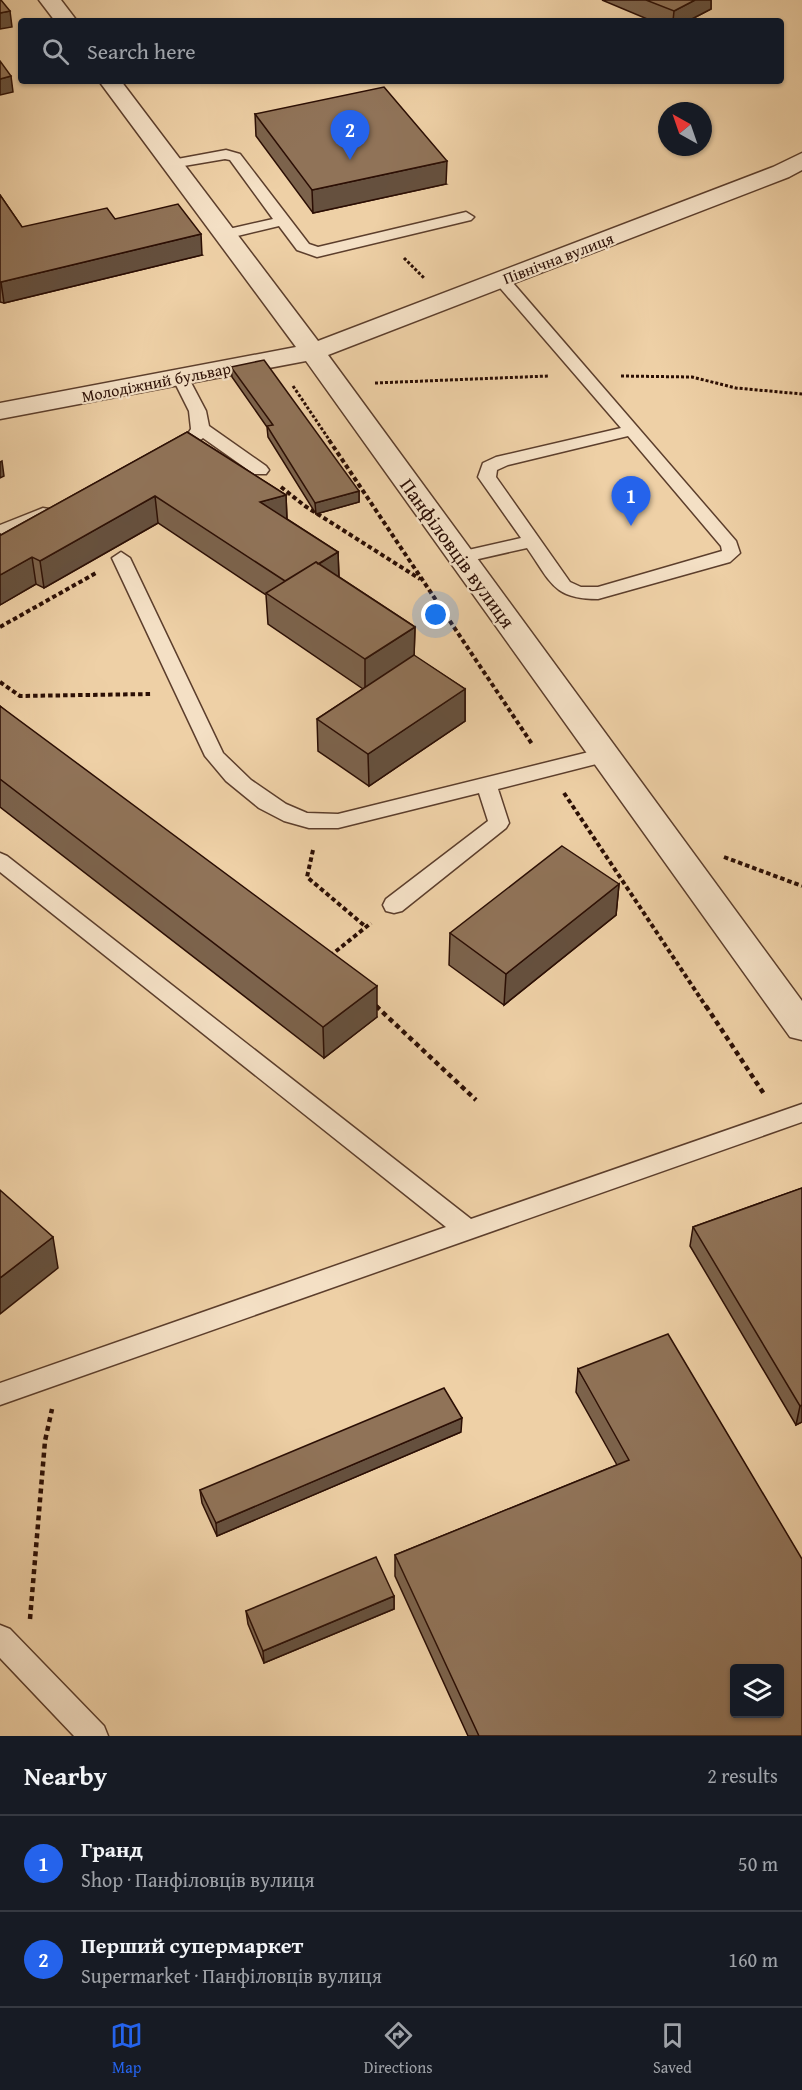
<!DOCTYPE html>
<html lang="en">
<head>
<meta charset="utf-8">
<style>
	:root { --surface:#171b24; --page:#20242c; --text:#f1f3f6; --muted:#9ea1a6; --line:#363941; --accent:#2563eb }
	body { margin:0; font-family:"Gentium Book Plus",serif; background:var(--page); color:var(--text) }
	.controls { position:absolute; right:18px; bottom:18px; display:grid; overflow:hidden; border-radius:6px; box-shadow:0 2px 4px #0004 }
	.controls button { width:54px; height:54px; display:grid; place-items:center; padding:0; border:0; border-bottom:2px solid var(--line); background:var(--surface); color:var(--text); font:30px sans-serif }
	.compass { position:absolute; left:658px; top:102px; width:54px; height:54px; border-radius:50%; background:var(--surface); box-shadow:0 2px 4px #0004; rotate:320deg }
	.you { position:absolute; left:436px; top:615px; width:21px; height:21px; margin:-15px; border:4px solid #fff; border-radius:50%; background:#1a73e8; box-shadow:0 0 0 9px #1a73e833 }
	.badge { display:grid; place-items:center; width:39px; height:39px; border-radius:50%; background:var(--accent); color:#fff; font-size:20px; font-weight:700 }
	.pin { position:absolute; translate:-50% -50px; filter:drop-shadow(0 2px 3px #0008) }
	.pin::after { content:''; position:absolute; top:32px; width:21px; height:18px; background:inherit; clip-path:polygon(0 0,100% 0,50% 100%) }
	.list { margin:0; padding:0; list-style:none }
	h2 { display:flex; justify-content:space-between; align-items:center; height:78px; margin:0; padding:0 24px; font-size:26px }
	h2 small { font-size:20px; font-weight:400; color:var(--muted) }
	.list li { display:grid; grid-template-columns:39px 1fr auto; gap:18px; align-items:center; box-sizing:border-box; height:96px; padding:0 24px; border-top:2px solid var(--line) }
	.list b { display:block; font-size:22px; white-space:nowrap }
	.list p { margin:0; font-size:20px; white-space:nowrap; color:var(--muted) }
	.list em { font-size:20px; font-style:normal; color:var(--muted) }
	.icon { flex:none; width:33px; height:33px; fill:none; stroke:currentColor; stroke-width:2; stroke-linecap:round; stroke-linejoin:round }
	.map { position:relative; flex:none; width:802px; height:1736px; overflow:hidden }
	.search { position:absolute; background:var(--surface); box-shadow:0 2px 4px #0004; left:18px; right:18px; top:18px; height:66px; display:flex; align-items:center; gap:15px; box-sizing:border-box; padding:0 21px; border-radius:6px; color:var(--muted); font-size:22px }
	.sheet { height:270px; background:var(--surface) }
	nav { display:flex; justify-content:space-around; align-items:center; box-sizing:border-box; height:84px; border-top:2px solid var(--line); background:var(--surface); font-size:16px; color:var(--muted) }
	nav a { display:grid; justify-items:center; gap:3px }
	nav .on { color:var(--accent) }
	.map>svg:first-child { display:block }
	.lines { fill:none; stroke-linecap:round; stroke-linejoin:round }
	.service-casing { stroke:#5c3e2c; stroke-width:3 }
	.minor-casing { stroke:#5c3e2c; stroke-width:3 }
	.path-far2 { stroke:#2b0e04; stroke-width:3; stroke-dasharray:3 2; stroke-linecap:butt }
	.path-far1 { stroke:#2b0e04; stroke-width:4; stroke-dasharray:4.5 3; stroke-linecap:butt }
	.path { stroke:#2b0e04; stroke-width:4.5; stroke-dasharray:5 4; stroke-linecap:butt }
	.service { fill:#f4e0c5; fill-rule:evenodd }
	.minor { fill:#f4e0c5; fill-rule:evenodd }
	.wall { fill:#7c634c; stroke:#2b0e04; stroke-width:1.5 }
	.shaded-wall { fill:#65503e; stroke:#2b0e04; stroke-width:1.5 }
	.building { fill:#907358; stroke:#2b0e04; stroke-width:1.5; fill-rule:evenodd }
	.labels { text-anchor:middle; dominant-baseline:central; stroke-width:4.5; stroke-linejoin:round; paint-order:stroke }
	.far-street-label { font-size:16px; fill:#2b0e04; stroke:#f4e0c5 }
	.street-label { font-size:20px; fill:#2b0e04; stroke:#f4e0c5 }
</style>
</head>
<body>
<div class="map">
<svg width="802" height="1736" viewBox="0 0 802 1736">
	<rect width="100%" height="100%" fill="#eed0a6"/>
	<filter id="stains"><feTurbulence type="fractalNoise" baseFrequency=".00333" numOctaves="4"/><feColorMatrix values="0 0 0 0 .2 0 0 0 0 .09 0 0 0 0 .02 0 0 0 .5 -.17"/></filter>
	<radialGradient id="worn" r=".72"><stop offset=".6" stop-color="#630" stop-opacity="0"/><stop offset="1" stop-color="#630" stop-opacity=".3"/></radialGradient>
	<g class="lines">
		<g class="service-casing">
			<path id="service" d="M226 150 240 154 309 244 318 247 466 212 474 217 471 220 317 257 297 250 279 226 225 239 220 237 217 234 220 231 273 219 230 160 225 159 172 168 165 164 172 160Z
				M501 274 507 276 736 541 740 553 730 562 598 599C553 599 551 582 527 548L461 563 455 561 452 557 455 553 521 538 478 477 483 463 496 457 621 428 495 282 493 279 495 276ZM628 436 721 546 722 551 598 587H581L570 582 496 477 497 470 508 465Z
				M180 372 186 373 206 411 209 426 266 466 269 470 266 474H254L203 438 178 457H166L163 453C172 443 185 441 191 429L189 411 172 377Z
				M43 508 49 509 52 513 49 517 9 536 0 537V525Z
				M121 552 130 558 223 753 251 780 286 804 307 813 338 814 605 748 612 750 615 755 612 760 498 789 509 823 506 828 402 911 394 913 386 911 383 905 386 899 488 821 479 793 338 828H309L284 821 259 808 226 781 205 756 112 558Z
				M0 853 7 856 471 1219 802 1104V1122L0 1405V1383L446 1227 0 872Z
				M0 1625 10 1629 104 1726 108 1736H74L0 1658Z"/>
		</g>
		<g class="minor-casing">
			<path id="minor" d="M39 0H61L77 21H55Z
				M99 81H121L318 341 773 167 802 153V170L789 177 328 355 802 1001V1040L790 1037 306 361 0 419V403L296 347Z"/>
		</g>
		<path class="path-far2" d="M404 258 424 278
			M621 376 692 377 736 388 802 394
			M375 383 548 376
			M293 386 330 441"/>
		<path class="path-far1" d="M329 440 532 744
			M281 487 305 506 420 579
			M0 627 96 573
			M0 682 20 696 151 694
			M564 793 707 1008
			M313 850 307 877 366 927
			M724 857 802 886
			M330 956 371 923
			M376 1006 378 1008"/>
		<path class="path" d="M376 1006 476 1100
			M706 1006 764 1094
			M30 1619 45 1441 52 1409"/>
		<use href="#service" class="service"/>
		<use href="#minor" class="minor"/>
	</g>
	<path class="wall" d="M602 0H711V9L688 21H652Z
		M255 114 446 184 313 213 256 136Z
		M0 195 22 227 115 219 202 255 4 303 0 302Z
		M231 367 359 491V502L316 514 268 437 267 427 232 377Z
		M187 432 286 495 287 519 338 552 339 577 415 627 414 656 465 689V721L369 786 318 751 317 719 363 689 268 624 266 595 158 523 44 588 36 584 0 605V534L1 535Z
		M0 706 377 1017 324 1058 0 807Z
		M619 884 616 915 504 1005 449 965 450 933Z
		M802 1188V1422L796 1425 690 1246 693 1227Z
		M578 1369 802 1736H468L395 1576V1555L617 1465 576 1392Z
		M461 1432 217 1536 202 1503 200 1490Z
		M394 1596V1609L264 1663 248 1624 246 1611Z"/>
	<path class="shaded-wall" d="M695 0H711V9L688 21H673L674 11Z
		M10 11 12 27 0 29V13Z
		M11 76 13 92 0 95V79Z
		M447 161 446 184 313 213 312 190Z
		M201 234 202 255 4 303 1 282Z
		M2 461 4 476 0 478V462Z
		M359 491V502L316 514 315 503Z
		M286 495 287 522 260 502Z
		M155 496 158 523 44 588 40 561Z
		M338 552 339 579 288 583Z
		M32 557 36 584 0 605V575Z
		M415 627 414 658 365 690V659Z
		M465 689V721L369 786 368 754Z
		M619 884 616 915 504 1005 506 974Z
		M377 986V1017L324 1058 323 1027Z
		M53 1237 58 1268 0 1314V1278Z
		M802 1405V1422L796 1425 800 1406Z
		M462 1418 461 1432 217 1536 216 1523Z
		M394 1596V1609L264 1663 263 1651Z"/>
	<path class="building" d="M0 0H1L10 11 0 13Z
		M646 0H695L674 11Z
		M0 61 11 76 0 79Z
		M384 87 447 161 312 190 255 114Z
		M0 195 22 227 107 208 115 219 178 204 201 234 1 282H0Z
		M264 360 359 491 315 503 267 426 273 425 231 367Z
		M187 432 286 495 260 502 338 552 318 564 316 562 285 581 155 496 40 561 32 557 0 575V534L1 535Z
		M316 562 415 627 365 659 266 593Z
		M414 655 465 689 368 754 317 719Z
		M0 706 377 986 323 1027 0 779Z
		M562 846 619 884 506 974 450 933Z
		M802 1188V1405L800 1406 693 1227Z
		M0 1190 53 1237 0 1278Z
		M668 1334 802 1559V1736H479L395 1555 629 1460 578 1369ZM735 1668H780V1713H735Z
		M444 1388 462 1418 216 1523 200 1490Z
		M376 1557 394 1596 263 1651 246 1611Z"/>
	<g class="labels">
		<g class="far-street-label">
			<text transform="translate(558 258) rotate(-21)">Північна вулиця</text>
			<text transform="translate(156 382) rotate(-11)">Молодіжний бульвар</text>
		</g>
		<g class="street-label">
			<text transform="translate(458 553) rotate(54)">Панфіловців вулиця</text>
		</g>
	</g>
	<rect width="100%" height="100%" filter="url(#stains)"/>
	<rect width="100%" height="100%" fill="url(#worn)"/>
</svg>
<div class="controls">
<button><svg class="icon" aria-label="layers" viewBox="0 0 24 24"><path d="M12 4l9 5-9 5-9-5zM3 14l9 5 9-5"/></svg></button>
</div>
<svg class="compass" viewBox="-18 -18 36 36"><path d="M0-13l5 13h-10z" fill="#e53935"/><path d="M0 13l5-13h-10z" fill="#9ea1a6"/></svg>
<div class="you"></div>
<div class="pin badge" style="left:631px;top:526px">1</div>
<div class="pin badge" style="left:350px;top:160px">2</div>
<div class="search"><svg class="icon" aria-label="search" viewBox="0 0 24 24"><circle cx="10" cy="10" r="6"/><path d="M15 15l6 6"/></svg>Search here</div>
</div>
<section class="sheet">
<h2>Nearby<small>2 results</small></h2>
<ul class="list">
<li><span class="badge">1</span><div><b>Гранд</b><p>Shop · Панфіловців вулиця</p></div><em>50 m</em></li>
<li><span class="badge">2</span><div><b>Перший супермаркет</b><p>Supermarket · Панфіловців вулиця</p></div><em>160 m</em></li>
</ul>
</section>
<nav>
<a class="on"><svg class="icon" aria-label="map" viewBox="0 0 24 24"><path d="M3 6l6-2 6 2 6-2v14l-6 2-6-2-6 2zM9 4v14M15 6v14"/></svg>Map</a>
<a><svg class="icon" aria-label="directions" viewBox="0 0 24 24"><path d="M12 3l9 9-9 9-9-9zM9 14v-3h6M13 9l2 2-2 2"/></svg>Directions</a>
<a><svg class="icon" aria-label="saved" viewBox="0 0 24 24"><path d="M7 4h10v16l-5-4-5 4z"/></svg>Saved</a>
</nav>
</body>
</html>
